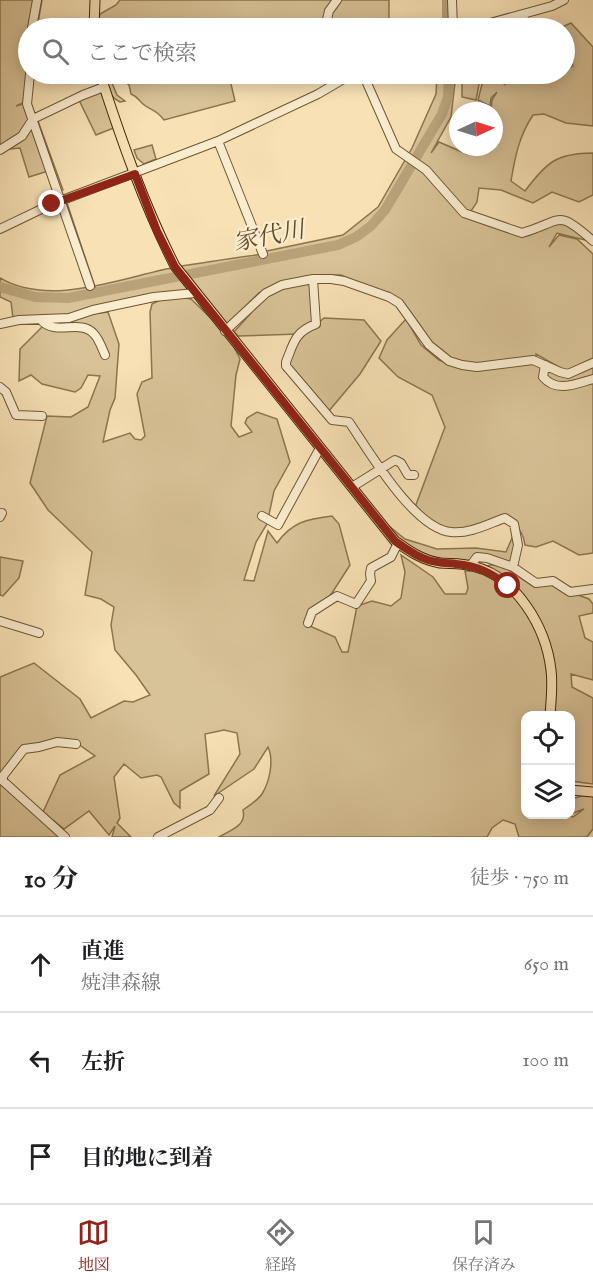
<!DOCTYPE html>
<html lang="ja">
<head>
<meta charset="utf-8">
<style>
	:root { --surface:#fff; --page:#f2f2f2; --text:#202124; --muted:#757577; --line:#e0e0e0; --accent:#8f2418 }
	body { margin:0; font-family:"IM FELL English","Noto Serif JP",serif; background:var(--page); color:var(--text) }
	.controls { position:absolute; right:18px; bottom:18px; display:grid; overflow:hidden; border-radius:12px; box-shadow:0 3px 15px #0003 }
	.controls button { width:54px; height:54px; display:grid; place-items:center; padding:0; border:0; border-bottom:2px solid var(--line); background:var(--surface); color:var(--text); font:30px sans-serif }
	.compass { position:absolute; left:449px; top:102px; width:54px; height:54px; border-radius:50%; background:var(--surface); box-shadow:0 3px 15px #0003; rotate:86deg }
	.stop { position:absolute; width:18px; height:18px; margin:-14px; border:4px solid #8f2418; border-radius:50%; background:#fff }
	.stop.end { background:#8f2418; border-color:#fff; box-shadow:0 2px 6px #0008 }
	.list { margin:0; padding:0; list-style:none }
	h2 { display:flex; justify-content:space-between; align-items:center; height:78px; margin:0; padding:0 24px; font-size:26px }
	h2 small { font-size:20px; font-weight:400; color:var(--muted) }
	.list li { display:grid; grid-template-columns:39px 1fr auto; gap:18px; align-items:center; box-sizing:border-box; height:96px; padding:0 24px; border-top:2px solid var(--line) }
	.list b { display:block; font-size:22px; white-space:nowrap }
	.list p { margin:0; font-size:20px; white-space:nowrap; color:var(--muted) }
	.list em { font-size:20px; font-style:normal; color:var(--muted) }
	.icon { flex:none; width:33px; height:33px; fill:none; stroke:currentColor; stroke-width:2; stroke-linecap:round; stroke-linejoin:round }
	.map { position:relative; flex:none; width:593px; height:837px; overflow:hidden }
	.search { position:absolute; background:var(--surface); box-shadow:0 3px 15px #0003; left:18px; right:18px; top:18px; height:66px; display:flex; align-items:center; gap:15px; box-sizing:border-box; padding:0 21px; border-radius:33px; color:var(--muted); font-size:22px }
	.sheet { height:366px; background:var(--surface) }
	nav { display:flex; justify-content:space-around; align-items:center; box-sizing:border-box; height:84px; border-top:2px solid var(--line); background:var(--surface); font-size:16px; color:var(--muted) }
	nav a { display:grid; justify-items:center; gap:3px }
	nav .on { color:var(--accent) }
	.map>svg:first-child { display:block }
	.green { fill:#d8c297; stroke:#8c754e; stroke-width:1.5; fill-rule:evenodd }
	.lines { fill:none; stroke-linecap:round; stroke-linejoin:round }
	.stream { stroke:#89714c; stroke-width:1.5 }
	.river { stroke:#b9a27a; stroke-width:10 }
	.minor-casing { stroke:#6e5632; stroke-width:10 }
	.major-casing { stroke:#402806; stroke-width:11 }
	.minor { stroke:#faeccf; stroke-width:8 }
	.major { stroke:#f7e1b5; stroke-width:9 }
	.route { stroke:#8f2418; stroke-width:8 }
	.labels { text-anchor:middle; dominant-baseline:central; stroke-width:4.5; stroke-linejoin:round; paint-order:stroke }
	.water-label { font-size:24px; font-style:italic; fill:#644d29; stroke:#faeccf }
</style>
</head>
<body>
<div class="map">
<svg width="593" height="837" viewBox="0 0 593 837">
	<rect width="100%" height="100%" fill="#f7e1b5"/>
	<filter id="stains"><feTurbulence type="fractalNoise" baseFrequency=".00333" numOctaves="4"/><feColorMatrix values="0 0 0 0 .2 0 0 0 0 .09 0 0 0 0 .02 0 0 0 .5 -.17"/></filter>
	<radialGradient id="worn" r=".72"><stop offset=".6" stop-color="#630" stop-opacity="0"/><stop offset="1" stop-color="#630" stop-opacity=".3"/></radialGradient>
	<path class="green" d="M0 0H34L28 28 25 102 16 106 26 103 30 119 20 138 0 150Z
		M120 0H389V25C378 32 360 30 351 24L347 28H98L97 23 100 14 116 5Z
		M444 0H451L453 28H443Z
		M571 23 593 47V126L566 123 544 114 533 115C519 136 515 157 511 181L525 191C546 163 556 153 593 153V195L579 202 552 192 533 203 501 190 479 188 477 202 469 214 526 232 553 221 573 223 593 242 557 233 549 247 559 235 577 239 593 254V358L566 371 536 354V359L533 360 568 374 593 362V553L579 555 553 541 536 547 525 545C523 531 517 525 505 518L477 528 442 530 414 510 445 427 432 395 398 377 379 358 387 340 406 319 421 345 439 360 468 369 441 354 399 301 341 275H318L281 283 259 293 227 324 196 292 176 296 191 299 228 335 240 359 236 375 231 426 239 437 252 432 245 423 247 418 257 412 277 419 290 462 274 491 267 524 256 542 244 580 254 581 268 531 277 543C292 522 307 519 332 516L339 524 350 565 332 593 305 624 335 637 342 652H348L357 606 372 601 391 606 401 598 405 572 401 555 433 577 445 594H466L468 588 465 571H478L490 565H501L534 587 549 584 589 599 593 604V613L579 616 585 638 593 642V680L571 674 572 687 593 698V784L571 781 570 716H526V814H566L573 817 584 809 571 814 572 799 584 795H593V829L587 837H519L515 824 503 820 492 828 487 837H219C230 830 247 826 243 810 249 806 258 800 262 794 270 781 274 760 268 747L254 769 214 796 240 754 237 733 224 730 205 734 209 774 180 791V808L174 803 161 777 157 775 141 778 124 764 114 777 120 818 117 823 131 837H112L115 826 109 835 89 811 64 829 43 812 60 775 95 756 78 744 31 747 3 776 64 837H0V677L34 663 80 699 91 718 124 701 133 702 150 695 136 675 115 650 111 625 114 607 101 599 85 595 92 552 48 510 30 483 47 416 71 417 88 407 100 376 88 375 81 388 75 392 42 384 31 375 19 381 20 349 45 324 80 326 49 320 13 318 11 302 0 297V278C50 308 123 277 176 267 205 262 234 258 263 254L267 251 343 235 378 207 412 148 436 94 437 74H456L451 117 431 153 439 142 467 154V147H494V111H491L492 100 497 92 491 98 490 106 478 100 482 84 498 74H512L504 85 518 74H564L565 71 573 66 568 47H565L564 28H560ZM160 300 152 304 150 312 152 378 142 382 137 394 145 436 141 440 135 439 130 433 103 442 110 410 115 398 119 344 108 312 75 316Z
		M111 74H246L235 82 230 80 235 101 164 120C156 109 151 111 143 104 138 99 138 97 131 94L129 85 119 77 112 83 117 95 125 101 120 102C108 96 105 86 111 74Z
		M462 74H481L476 100 462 97Z
		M102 89 116 127 96 135 79 100Z
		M33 127 48 171 29 177 20 148 10 149 22 140Z
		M152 145 156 159 144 164 137 158 134 150Z
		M310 280 317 324 324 318 364 320 381 341 360 374 328 412 289 366 298 334 238 336 234 332 267 295 285 284Z
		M389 526 405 539 437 549 476 548 506 552 512 538 515 546 511 564 491 557 470 562 422 556 408 547 395 535Z
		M0 557 23 561 19 578 3 596 0 595Z"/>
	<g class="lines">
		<path class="stream" d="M37 28 42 0
			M38 121 63 190
			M67 203 97 293"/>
		<path class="river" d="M447 0V28
			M0 287 35 297 68 298 338 245 356 237 371 226 385 210 442 114 448 97 449 74"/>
		<g class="minor-casing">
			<path id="minor" d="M452 0 453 28
				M523 14 527 28
				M32 28 37 0
				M325 28 329 11 337 0
				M472 28 552 6 564 0
				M30 74 27 104 90 286
				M363 74 396 149 426 170 464 213 522 233C563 221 556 208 593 241
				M218 141 263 254
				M0 150 22 136 33 119 83 95 104 87
				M0 229 52 204 218 141 318 94 352 74
				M313 279 316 324C295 332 294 342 286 362V366L332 420 349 422C369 451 414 529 451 532 470 534 488 524 505 518L514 524 518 545 513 567
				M41 320C56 337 80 318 94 334 99 339 102 348 105 355
				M0 324 19 320 69 318 93 310 154 297 195 293
				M225 331 266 293 282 285 313 279H331L344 281 389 297 399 303 429 345 449 361 462 365 477 367 533 360 560 372 568 374 593 363
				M545 365 543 377C557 393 575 384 593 379
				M0 387 6 392 16 415 42 416
				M352 487 395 460 401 463 408 475H414
				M262 516 278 525 320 448
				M0 517 2 513
				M471 565 477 557 487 558 513 567 536 583 553 581 570 592 593 589
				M0 621 39 633
				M308 623 312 612 337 596 356 604 371 581 370 574 371 568 391 557 398 543
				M65 837 3 781V776L24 749 39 747 57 742 76 744
				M158 837 210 810 219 798"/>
		</g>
		<g class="major-casing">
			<path id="major" d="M94 28 95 0
				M100 74C121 139 144 205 175 266L395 541C409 551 422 560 440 563 450 564 461 563 472 566 516 576 546 627 551 670 553 685 551 700 550 716
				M570 790 593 792"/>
		</g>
		<use href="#minor" class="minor"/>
		<use href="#major" class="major"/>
	</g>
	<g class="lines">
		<path class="route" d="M52 204 135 174 157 231 175 267 395 541C405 548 415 556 428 560 437 563 447 563 456 564 477 566 492 573 508 586"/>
	</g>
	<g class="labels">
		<g class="water-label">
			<text transform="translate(269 237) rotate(-11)">家代川</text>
		</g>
	</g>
	<rect width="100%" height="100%" filter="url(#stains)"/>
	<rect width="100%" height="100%" fill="url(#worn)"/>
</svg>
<div class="controls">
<button><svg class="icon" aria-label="locate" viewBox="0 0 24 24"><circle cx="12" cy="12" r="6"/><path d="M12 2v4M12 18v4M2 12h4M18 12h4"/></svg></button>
<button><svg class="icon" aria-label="layers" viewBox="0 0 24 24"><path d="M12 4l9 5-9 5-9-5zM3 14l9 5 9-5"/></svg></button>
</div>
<svg class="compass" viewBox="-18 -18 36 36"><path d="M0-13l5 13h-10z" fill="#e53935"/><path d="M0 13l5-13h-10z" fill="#757577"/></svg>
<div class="stop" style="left:508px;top:586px"></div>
<div class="stop end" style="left:52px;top:204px"></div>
<div class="search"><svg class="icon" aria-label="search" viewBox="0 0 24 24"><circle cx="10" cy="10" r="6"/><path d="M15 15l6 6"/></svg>ここで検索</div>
</div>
<section class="sheet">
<h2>10 分<small>徒歩 · 750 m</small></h2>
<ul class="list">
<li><svg class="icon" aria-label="ahead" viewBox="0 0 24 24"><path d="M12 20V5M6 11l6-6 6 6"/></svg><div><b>直進</b><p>焼津森線</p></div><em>650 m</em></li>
<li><svg class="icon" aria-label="left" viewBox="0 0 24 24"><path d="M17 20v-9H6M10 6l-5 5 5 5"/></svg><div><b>左折</b></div><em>100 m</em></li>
<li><svg class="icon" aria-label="arrive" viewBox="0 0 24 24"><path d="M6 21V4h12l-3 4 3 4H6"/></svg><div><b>目的地に到着</b></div></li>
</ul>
</section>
<nav>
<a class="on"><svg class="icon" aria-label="map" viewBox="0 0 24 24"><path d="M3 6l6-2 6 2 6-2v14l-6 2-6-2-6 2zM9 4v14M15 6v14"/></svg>地図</a>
<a><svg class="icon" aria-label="directions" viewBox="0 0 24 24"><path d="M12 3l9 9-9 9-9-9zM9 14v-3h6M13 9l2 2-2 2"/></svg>経路</a>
<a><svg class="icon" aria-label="saved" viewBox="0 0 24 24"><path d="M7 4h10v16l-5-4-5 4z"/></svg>保存済み</a>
</nav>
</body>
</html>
